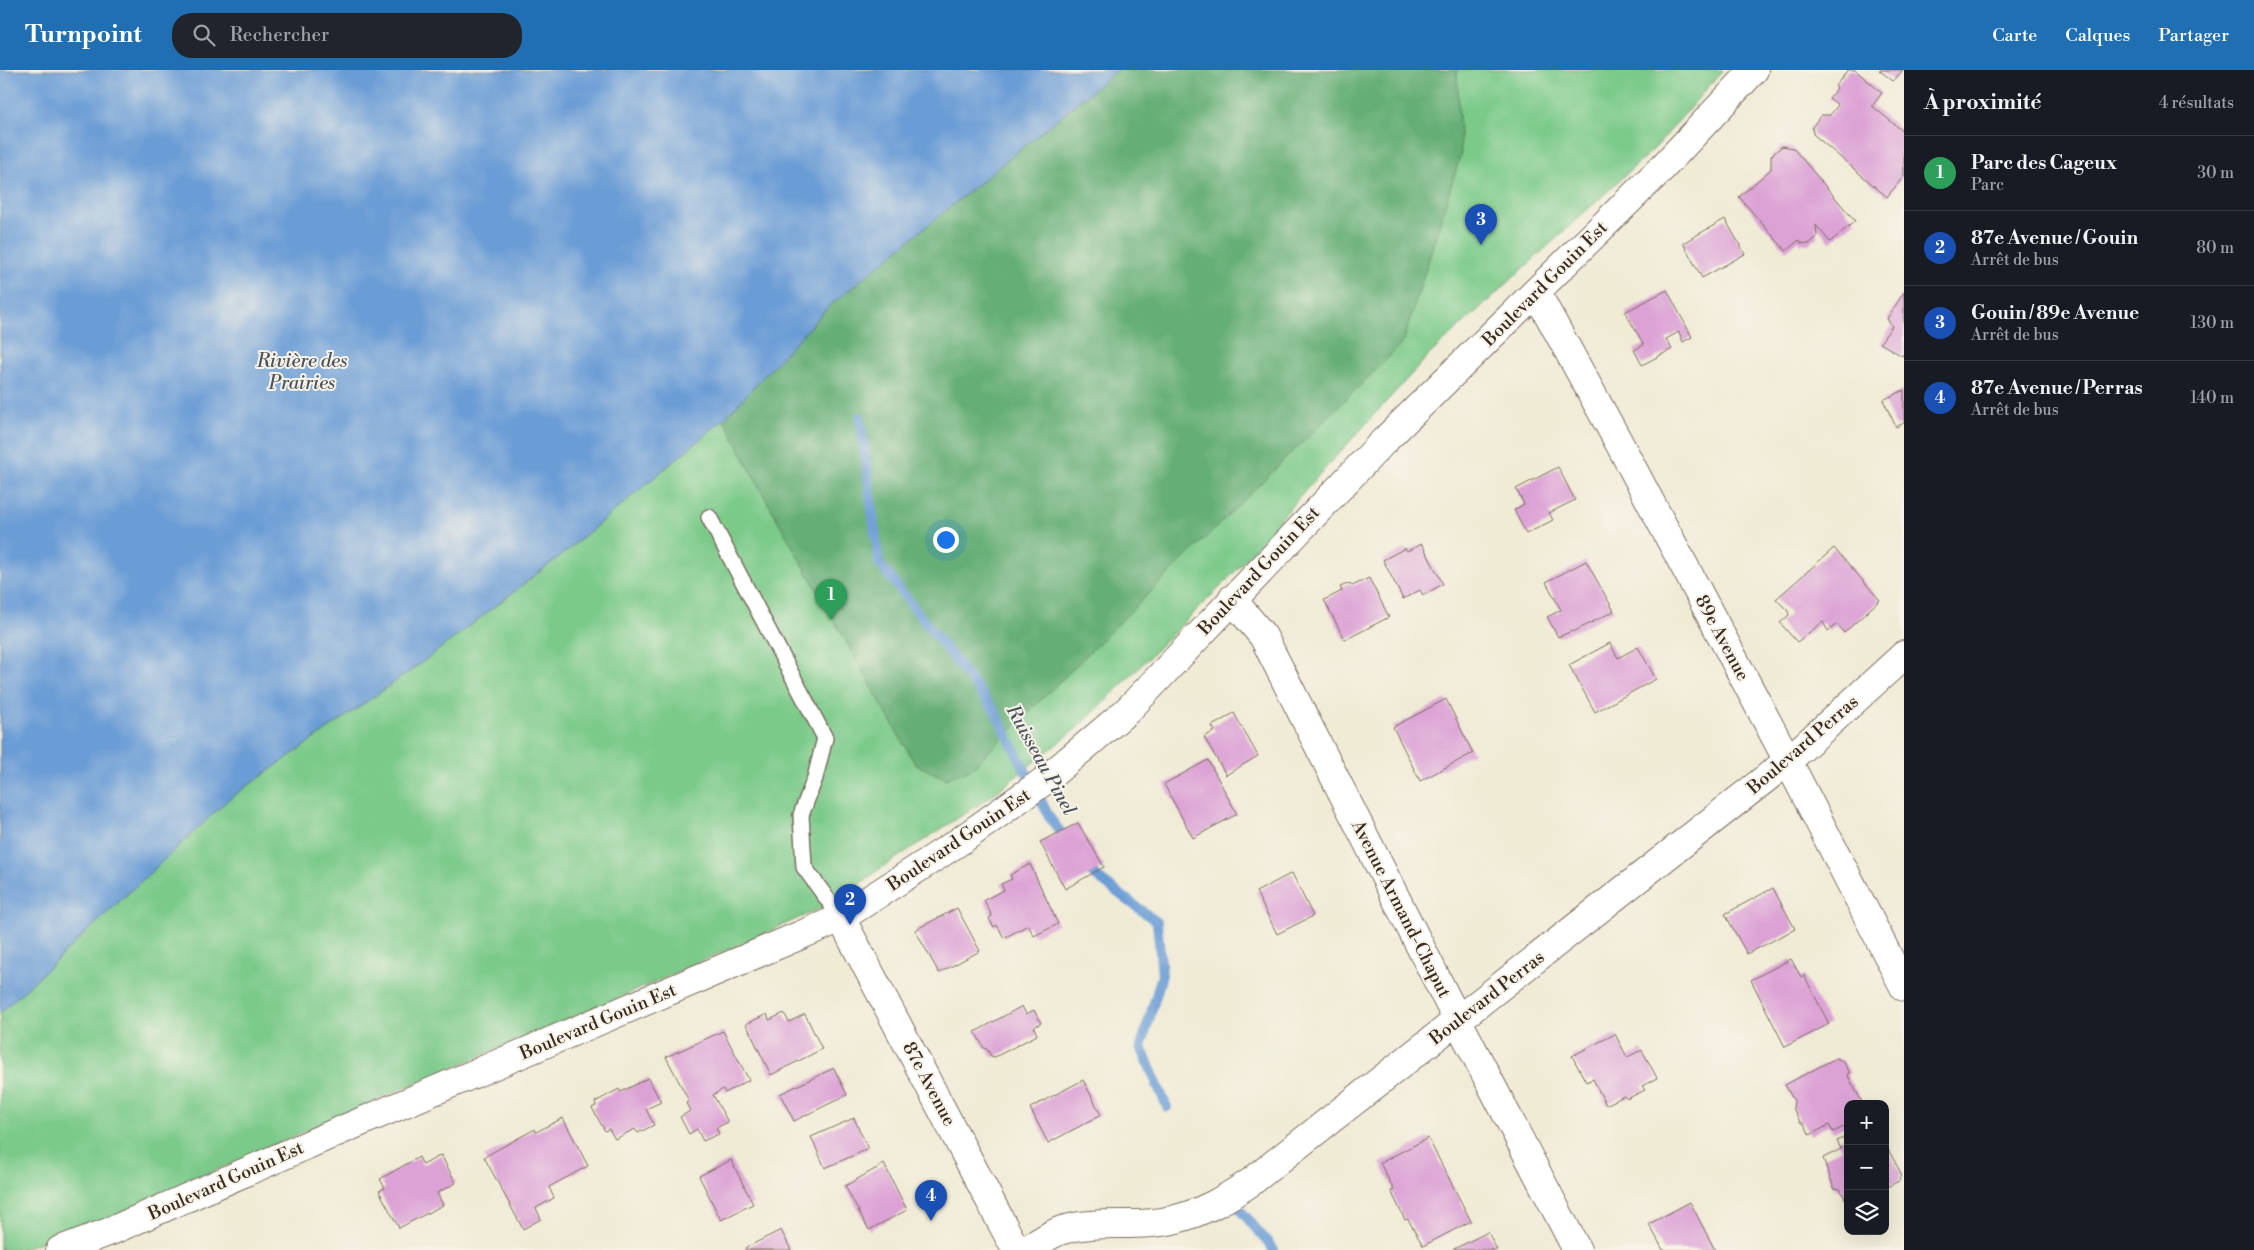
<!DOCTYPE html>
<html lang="fr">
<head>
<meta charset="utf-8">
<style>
	:root { --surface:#171b24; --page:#20242c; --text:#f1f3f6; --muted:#9ea1a6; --line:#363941; --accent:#1f6fb2 }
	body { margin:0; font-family:"Libre Bodoni",serif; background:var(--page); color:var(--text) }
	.controls { position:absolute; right:15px; bottom:15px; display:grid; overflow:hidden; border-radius:10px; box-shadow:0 5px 20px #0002 }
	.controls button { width:45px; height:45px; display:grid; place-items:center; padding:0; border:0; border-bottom:1px solid var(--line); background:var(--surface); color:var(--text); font:25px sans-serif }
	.you { position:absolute; left:945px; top:469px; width:18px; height:18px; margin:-12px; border:4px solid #fff; border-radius:50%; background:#1a73e8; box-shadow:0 0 0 8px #1a73e833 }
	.badge { display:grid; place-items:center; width:32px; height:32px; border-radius:50%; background:var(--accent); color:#fff; font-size:16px; font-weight:700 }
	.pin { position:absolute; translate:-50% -41px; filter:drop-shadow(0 1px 2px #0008) }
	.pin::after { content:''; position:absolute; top:26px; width:18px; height:15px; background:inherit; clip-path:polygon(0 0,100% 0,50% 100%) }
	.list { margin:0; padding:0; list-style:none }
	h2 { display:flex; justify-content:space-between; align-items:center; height:65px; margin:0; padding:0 20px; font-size:21px }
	h2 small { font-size:16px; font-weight:400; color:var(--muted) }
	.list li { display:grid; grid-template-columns:32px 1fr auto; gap:15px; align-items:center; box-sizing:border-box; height:75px; padding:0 20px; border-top:1px solid var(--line) }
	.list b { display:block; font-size:19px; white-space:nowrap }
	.list p { margin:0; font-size:16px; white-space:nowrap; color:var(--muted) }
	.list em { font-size:16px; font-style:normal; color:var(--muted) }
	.icon { flex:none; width:28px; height:28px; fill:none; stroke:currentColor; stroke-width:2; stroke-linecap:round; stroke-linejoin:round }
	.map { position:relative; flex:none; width:1904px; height:1180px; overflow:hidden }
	header { display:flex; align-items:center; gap:30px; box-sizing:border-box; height:70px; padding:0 25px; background:var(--accent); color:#fff }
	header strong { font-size:24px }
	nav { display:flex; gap:28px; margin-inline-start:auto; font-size:18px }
	.search { width:350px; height:45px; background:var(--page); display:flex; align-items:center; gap:12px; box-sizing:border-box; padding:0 18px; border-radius:20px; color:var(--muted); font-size:19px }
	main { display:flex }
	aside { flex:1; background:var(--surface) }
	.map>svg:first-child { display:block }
	.green { fill:#7cca8a; stroke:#5c7a54 }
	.forest { fill:#65ae76; stroke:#506c4a }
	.water { fill:#6a9cd5; stroke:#52637a }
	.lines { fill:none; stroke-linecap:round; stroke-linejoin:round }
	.stream { stroke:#6a9cd5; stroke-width:10 }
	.building { fill:#dca2d5 }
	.service-casing { stroke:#7a6e5e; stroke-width:18 }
	.minor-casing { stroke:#7a6e5e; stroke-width:30 }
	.tertiary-casing { stroke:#7a6e5e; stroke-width:30 }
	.service { stroke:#fff; stroke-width:15 }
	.minor { stroke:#fff; stroke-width:28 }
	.tertiary { stroke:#fff; stroke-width:28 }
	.labels { text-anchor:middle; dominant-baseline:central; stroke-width:4; stroke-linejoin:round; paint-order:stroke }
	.street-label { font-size:18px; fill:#3b2a1e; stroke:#f7f3e8 }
	.water-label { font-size:19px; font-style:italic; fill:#4b525e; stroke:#f7f3e8 }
</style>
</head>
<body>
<header>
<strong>Turnpoint</strong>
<div class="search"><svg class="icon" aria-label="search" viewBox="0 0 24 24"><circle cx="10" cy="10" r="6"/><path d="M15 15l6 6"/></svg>Rechercher</div>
<nav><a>Carte</a><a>Calques</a><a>Partager</a></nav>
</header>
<main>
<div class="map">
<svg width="1904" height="1180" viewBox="0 0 1904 1180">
	<rect width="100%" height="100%" fill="#f7f3e8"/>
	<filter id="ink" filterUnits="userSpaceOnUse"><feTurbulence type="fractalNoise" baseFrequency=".02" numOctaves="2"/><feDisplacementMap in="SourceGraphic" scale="10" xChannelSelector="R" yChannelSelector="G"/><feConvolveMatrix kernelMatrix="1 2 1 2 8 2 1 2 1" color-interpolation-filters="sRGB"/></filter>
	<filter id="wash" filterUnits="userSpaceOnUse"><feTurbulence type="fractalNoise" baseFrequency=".0096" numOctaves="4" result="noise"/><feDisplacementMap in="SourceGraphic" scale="20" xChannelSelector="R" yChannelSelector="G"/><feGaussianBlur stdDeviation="1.12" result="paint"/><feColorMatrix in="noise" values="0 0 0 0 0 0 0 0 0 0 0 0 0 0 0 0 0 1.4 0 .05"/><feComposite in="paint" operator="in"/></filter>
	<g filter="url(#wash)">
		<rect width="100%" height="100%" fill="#f0ebd5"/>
		<path class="green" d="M1117 0H1723L1656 77 1430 284 1319 405 1230 507 1082 654 989 728 884 796 837 831 637 920 371 1032 99 1152 18 1180H0V943L229 729 420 594 564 483 724 349 828 237Z"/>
		<path class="forest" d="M1117 0H1457L1461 84 1403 273 971 699 946 709 915 694 759 417 724 349 828 237Z"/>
		<path class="water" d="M0 0H1117L828 237 724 349 564 483 420 594 229 729 0 943Z"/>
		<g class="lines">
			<path class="stream" d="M860 347 879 493 994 640 1050 748 1068 772
				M1084 794 1089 801 1157 852 1162 905 1141 977 1167 1037
				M1237 1136 1274 1180"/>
		</g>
		<g id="blocks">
			<path class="building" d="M1848 0H1855L1882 23 1872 36 1904 62V106L1887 127 1813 64 1812 57 1821 45H1830L1838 35 1829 28 1837 18 1835 16Z
				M1879 0H1903L1893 11Z
				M1782 76 1793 78 1855 151 1830 172 1816 155 1817 167 1809 174 1801 173 1799 170 1786 181 1739 127 1771 99V86Z
				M1725 149 1745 184 1702 208 1683 173Z
				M1667 220 1692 267 1683 272 1679 262 1666 269 1672 279 1642 295 1634 280 1644 275 1625 242Z
				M1904 222V283L1902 286 1880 273 1892 256 1887 249Z
				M1904 320V353L1896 357 1883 330Z
				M1558 397 1575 430 1549 443 1553 450 1526 464 1514 440 1524 434 1516 419Z
				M1422 474 1443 514 1423 525 1420 520 1403 529 1383 490 1405 478 1407 481Z
				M1834 478 1880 530 1844 563 1837 554 1828 561 1823 552 1797 572 1780 553 1789 545 1788 541 1776 529Z
				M1586 491 1614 541 1573 562 1572 561 1558 567 1547 547 1561 540 1546 512Z
				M1369 508 1389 547 1345 570 1324 530 1342 521 1340 517 1350 513 1352 516Z
				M1610 573 1618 588 1638 577 1656 609 1595 642 1569 595Z
				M1446 629 1473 683 1420 711 1393 657Z
				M1234 643 1258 686 1226 705 1204 667 1215 661 1212 656Z
				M1208 690 1237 744 1193 768 1164 714Z
				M1078 753 1104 797 1065 819 1040 772Z
				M1030 794 1058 854 1034 866 1028 855 1004 868 997 855 994 857 991 852 989 848 992 846 984 830 1004 820 1001 814 1012 809 1010 805Z
				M1292 803 1313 846 1277 864 1256 822Z
				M1773 818 1795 859 1747 884 1725 844Z
				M957 838 980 881 939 903 915 860Z
				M1791 889 1801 907 1804 905 1829 954 1785 977 1751 910Z
				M1022 936 1026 944 1034 940 1041 953 1034 957 1037 965 995 987 991 986 987 979 984 978 975 962Z
				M784 943 789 952 805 944 822 979 771 1005 746 954 767 944 769 950Z
				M723 961 749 1010 725 1023 723 1019 713 1025 728 1052 716 1058 719 1064 703 1071 697 1059 689 1064 680 1047 690 1041 686 1033 689 1031 666 987Z
				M1615 964 1627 987 1642 980 1657 1008 1642 1016 1645 1020 1627 1029 1624 1026 1606 1035 1593 1009 1586 1012 1572 986Z
				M1836 988 1843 991 1850 1003 1847 1004 1863 1034H1848V1055L1833 1062 1829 1055 1810 1065 1804 1054 1800 1052 1793 1038 1794 1031 1785 1015Z
				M834 998 847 1025 794 1051 780 1024Z
				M648 1008 661 1032 646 1039 654 1055 638 1063 635 1059 615 1069 609 1059 605 1061 592 1038 596 1036 595 1032 619 1019 621 1022Z
				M1083 1010 1101 1045 1048 1073 1030 1038Z
				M563 1048 588 1096 549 1117 554 1128 536 1138 541 1149 523 1159 484 1087 535 1059 536 1062Z
				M854 1048 868 1079 825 1098 811 1067Z
				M1848 1066V1134L1840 1119 1834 1118 1823 1088 1841 1079 1837 1071Z
				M1428 1068 1471 1151 1423 1176 1408 1149 1405 1150 1391 1121 1394 1120 1380 1093Z
				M1885 1074 1901 1103 1899 1111 1885 1118Z
				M441 1085 456 1113 437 1123 443 1135 399 1158 379 1121 385 1118 380 1109 419 1087 423 1095Z
				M731 1090 753 1134 721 1150 699 1106Z
				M884 1094 907 1140 869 1160 845 1116Z
				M1690 1132 1715 1180H1663L1649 1154Z
				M781 1160 791 1180H746L745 1178Z
				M1488 1162 1497 1180H1452Z"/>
		</g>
	</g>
	<g filter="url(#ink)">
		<use href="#blocks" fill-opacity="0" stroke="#7a6e5e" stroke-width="1"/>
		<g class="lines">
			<g class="service-casing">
				<path id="service" d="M709 447 825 668 815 708 801 745 804 797 841 848"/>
			</g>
			<g class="minor-casing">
				<path id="minor" d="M1536 222 1618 371 1788 691 1904 917
					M1232 529 1263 566 1458 951 1577 1180
					M1025 1180C1037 1174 1050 1164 1062 1160 1099 1149 1139 1159 1176 1149 1204 1142 1227 1128 1251 1112L1788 691 1904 585"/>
			</g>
			<g class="tertiary-casing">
				<path id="tertiary" d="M841 848 1016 1180
					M60 1180 111 1161 330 1065 841 848 960 771 1044 711 1128 640 1384 371 1664 96 1754 0"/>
			</g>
			<use href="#service" class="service"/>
			<use href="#minor" class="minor"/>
			<use href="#tertiary" class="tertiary"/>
		</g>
	</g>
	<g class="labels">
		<g class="street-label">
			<text transform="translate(1545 214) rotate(-45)">Boulevard Gouin Est</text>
			<text transform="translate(1259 501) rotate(-47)">Boulevard Gouin Est</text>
			<text transform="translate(1722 568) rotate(62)">89e Avenue</text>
			<text transform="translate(1803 675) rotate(-41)">Boulevard Perras</text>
			<text transform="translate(959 770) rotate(-34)">Boulevard Gouin Est</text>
			<text transform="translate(1401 839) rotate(63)">Avenue Armand-Chaput</text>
			<text transform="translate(1487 928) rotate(-38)">Boulevard Perras</text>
			<text transform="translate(598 952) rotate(-23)">Boulevard Gouin Est</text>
			<text transform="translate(929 1014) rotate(62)">87e Avenue</text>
			<text transform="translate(226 1111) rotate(-24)">Boulevard Gouin Est</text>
		</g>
		<g class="water-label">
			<text x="302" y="291">Rivière des<tspan x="302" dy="22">Prairies</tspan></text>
			<text transform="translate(1041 690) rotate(61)">Ruisseau Pinel</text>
		</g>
	</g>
</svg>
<div class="controls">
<button>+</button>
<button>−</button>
<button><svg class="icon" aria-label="layers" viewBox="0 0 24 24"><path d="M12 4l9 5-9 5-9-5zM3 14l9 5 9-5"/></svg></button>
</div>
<div class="you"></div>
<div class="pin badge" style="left:831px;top:550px;background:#2e9e5b">1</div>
<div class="pin badge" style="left:850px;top:855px;background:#1a4fb4">2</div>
<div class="pin badge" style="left:1481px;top:175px;background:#1a4fb4">3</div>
<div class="pin badge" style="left:931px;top:1151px;background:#1a4fb4">4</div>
</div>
<aside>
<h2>À proximité<small>4 résultats</small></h2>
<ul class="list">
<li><span class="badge" style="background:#2e9e5b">1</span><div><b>Parc des Cageux</b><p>Parc</p></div><em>30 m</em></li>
<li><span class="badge" style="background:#1a4fb4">2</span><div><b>87e Avenue / Gouin</b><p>Arrêt de bus</p></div><em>80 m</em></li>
<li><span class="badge" style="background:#1a4fb4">3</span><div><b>Gouin / 89e Avenue</b><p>Arrêt de bus</p></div><em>130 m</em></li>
<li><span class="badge" style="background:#1a4fb4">4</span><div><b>87e Avenue / Perras</b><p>Arrêt de bus</p></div><em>140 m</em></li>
</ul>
</aside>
</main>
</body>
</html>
